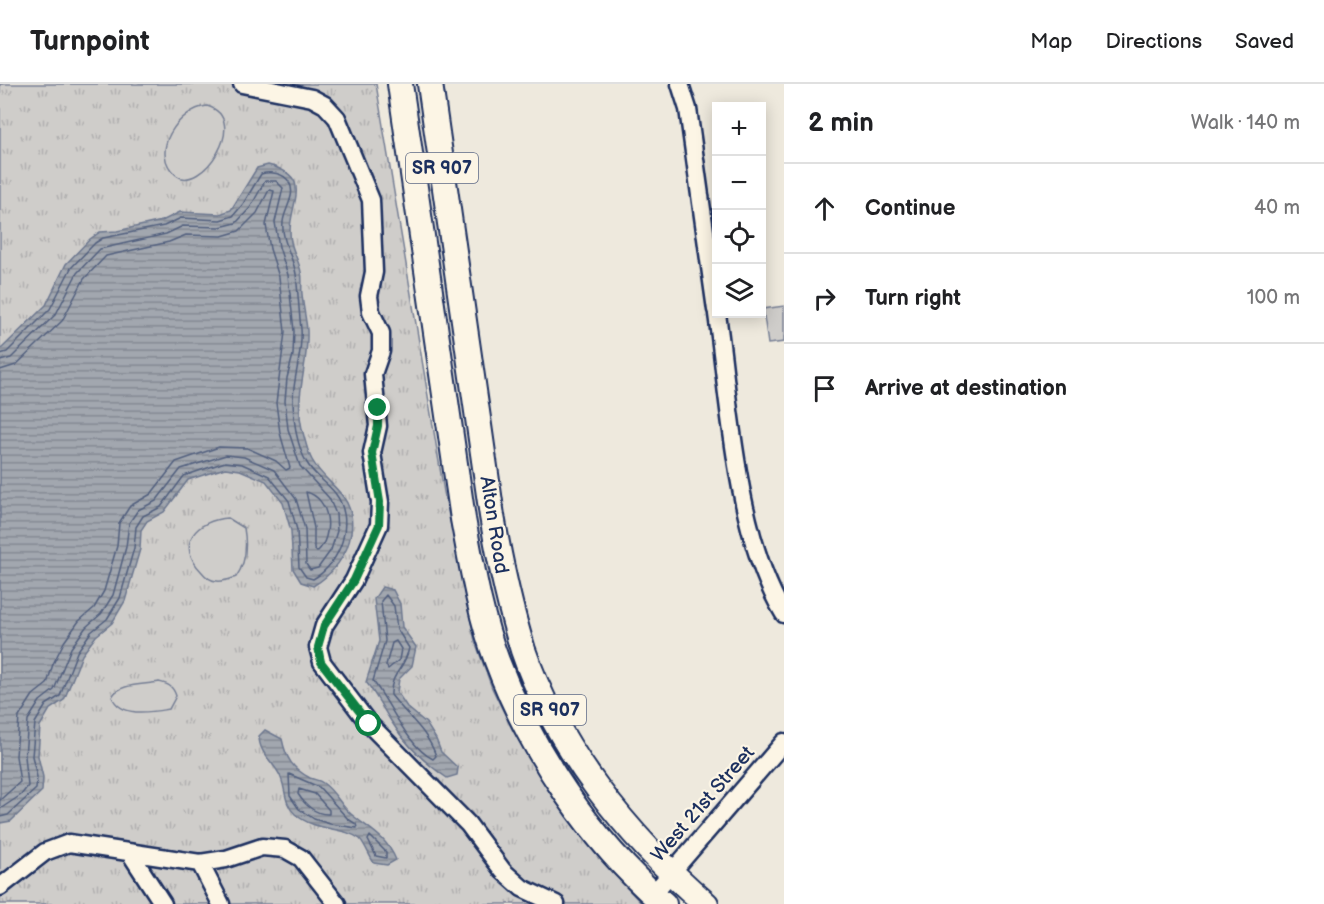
<!DOCTYPE html>
<html lang="en">
<head>
<meta charset="utf-8">
<style>
	:root { --surface:#fff; --page:#f6f6f6; --text:#202124; --muted:#757577; --line:#e0e0e0 }
	body { margin:0; font-family:"Balsamiq Sans",sans-serif; background:var(--page); color:var(--text) }
	.controls { position:absolute; right:18px; top:18px; display:grid; overflow:hidden; border-radius:0px; box-shadow:0 3px 15px #0003 }
	.controls button { width:54px; height:54px; display:grid; place-items:center; padding:0; border:0; border-bottom:2px solid var(--line); background:var(--surface); color:var(--text); font:30px sans-serif }
	.stop { position:absolute; width:18px; height:18px; margin:-14px; border:4px solid #0b8043; border-radius:50%; background:#fff }
	.stop.end { background:#0b8043; border-color:#fff; box-shadow:0 2px 6px #0008 }
	.list { margin:0; padding:0; list-style:none }
	h2 { display:flex; justify-content:space-between; align-items:center; height:78px; margin:0; padding:0 24px; font-size:26px }
	h2 small { font-size:20px; font-weight:400; color:var(--muted) }
	.list li { display:grid; grid-template-columns:39px 1fr auto; gap:18px; align-items:center; box-sizing:border-box; height:90px; padding:0 24px; border-top:2px solid var(--line) }
	.list b { display:block; font-size:22px; white-space:nowrap }
	.list em { font-size:20px; font-style:normal; color:var(--muted) }
	.icon { flex:none; width:33px; height:33px; fill:none; stroke:currentColor; stroke-width:2; stroke-linecap:round; stroke-linejoin:round }
	.map { position:relative; flex:none; width:784px; height:820px; overflow:hidden }
	header { display:flex; align-items:center; gap:36px; box-sizing:border-box; height:84px; padding:0 30px; background:var(--surface); border-bottom:2px solid var(--line) }
	header strong { font-size:28px }
	nav { display:flex; gap:33px; margin-inline-start:auto; font-size:21px }
	main { display:flex }
	aside { flex:1; background:var(--surface) }
	.map>svg:first-child { display:block }
	.grass { fill:url(#grass-tufts); stroke:#757e94; stroke-width:1.5 }
	.garden { fill:#cfcdca; stroke:#757e94; stroke-width:1.5 }
	.water { fill:url(#water-rules); stroke:#6c778f; stroke-width:1.5 }
	.lines { fill:none; stroke-linecap:round; stroke-linejoin:round }
	.shore { stroke:#515f7e; stroke-width:1.5 }
	.minor-casing { stroke:#1b2f5e; stroke-width:21 }
	.highway-casing { stroke:#1b2f5e; stroke-width:28 }
	.minor { stroke:#fcf5e5; stroke-width:16 }
	.highway { stroke:#fcf5e5; stroke-width:24 }
	.route { stroke:#0b8043; stroke-width:8 }
	.labels { text-anchor:middle; dominant-baseline:central; stroke-width:4.5; stroke-linejoin:round; paint-order:stroke }
	.shield { fill:#fcf5e5; stroke:#5e6a86; stroke-width:1.5 }
	.shield-label { font-size:18px; font-weight:bold; fill:#1b2f5e }
	.street-label { font-size:20px; fill:#1b2f5e; stroke:#fcf5e5 }
</style>
</head>
<body>
<header>
<strong>Turnpoint</strong>
<nav><a>Map</a><a>Directions</a><a>Saved</a></nav>
</header>
<main>
<div class="map">
<svg width="784" height="820" viewBox="0 0 784 820">
	<defs>
		<pattern id="grass-tufts" width="24" height="20" patternUnits="userSpaceOnUse" patternTransform="scale(1.5)"><rect width="24" height="20" fill="#cfcdca"/><path d="M3 7l-1-3M5 7V3M7 7l1-3M15 17l-1-3M17 17v-4M19 17l1-3" fill="none" stroke="#b1b0b0"/></pattern>
		<pattern id="water-rules" width="6" height="5" patternUnits="userSpaceOnUse" patternTransform="scale(1.5)"><rect width="6" height="5" fill="#a2a7af"/><path d="M0 2.5h6" fill="none" stroke="#838892"/></pattern>
	</defs>
	<rect width="100%" height="100%" fill="#eee9dd"/>
	<filter id="ink" filterUnits="userSpaceOnUse"><feTurbulence type="fractalNoise" baseFrequency=".0167" numOctaves="2"/><feDisplacementMap in="SourceGraphic" scale="12" xChannelSelector="R" yChannelSelector="G"/><feConvolveMatrix kernelMatrix="1 2 1 2 8 2 1 2 1" color-interpolation-filters="sRGB"/></filter>
	<g filter="url(#ink)">
		<path class="grass" d="M0 0H376L444 408 475 557 492 604 513 647 552 711 595 769 642 820H0Z"/>
		<path class="garden" d="M207 22C252 35 200 111 176 91 148 68 179 25 207 22Z
			M784 222V258L768 260 763 225Z
			M228 434 244 444C247 461 246 479 236 493 230 495 223 498 217 497 210 497 205 492 201 487 175 460 196 436 228 434Z
			M159 598C168 600 173 602 176 612L169 625C151 628 121 634 112 613 118 599 144 601 159 598Z"/>
		<path class="water" d="M268 81C319 94 284 123 291 158 293 168 299 177 301 188 303 195 301 203 302 210 303 223 306 234 307 246 309 280 294 311 302 345 305 355 307 367 312 376 327 403 357 410 351 449 348 471 332 491 313 502L301 498 293 485 291 447 283 419 266 397 240 386 225 384 188 396 164 428 147 437 141 446 140 465 125 517 112 539 96 552 82 571 64 616 50 625 40 642 38 672 43 693 42 707 11 737 0 739V266L46 221 66 180 90 155 100 148 117 147 162 137 180 128 220 130 231 126 257 84Z
			M382 503 393 506 400 520 402 543 416 563 412 582 399 595 397 608 407 623 426 639 436 655 441 668 458 684 457 691 447 694C425 679 405 660 391 637 382 624 376 610 366 598L379 557 374 515Z
			M265 646 282 655C286 675 293 685 310 694 315 696 319 696 323 699 335 707 340 721 351 730 370 746 386 752 396 776L387 781 374 779C369 772 365 760 360 755 343 742 315 748 295 730 282 718 287 701 278 688 270 675 259 668 259 652Z"/>
		<g class="lines">
			<path class="shore" d="M0 270 7 268 50 225 71 184 95 159 103 154 164 142 181 134 220 136 233 132 243 120 261 90C270 87 284 89 289 98 297 111 284 125 283 138 281 156 293 173 296 190 298 208 299 227 301 245 303 270 293 292 293 317 293 336 297 363 307 379 314 391 326 398 335 409 356 436 341 480 313 495L306 493 299 483 297 446 289 417 269 392 242 380 225 378 184 392 161 423 143 432 136 443 134 464 120 514 107 535 91 548 77 568 60 612 46 621 35 639 32 672 37 693 36 705 8 731 0 733
				M0 277 11 274 56 230 77 189 100 165 166 150 183 142 220 143 236 139 250 124 265 97H276L283 104 275 138 279 163 288 191 294 247 293 271 287 294 285 317 288 345 300 382 329 414 336 430 337 447 331 466 318 484 310 486 306 480 305 445 296 415 274 386 244 373 226 371 181 385 156 417 138 426 129 439 126 463 113 511 101 530 86 543 71 564 54 606 40 617 28 636 25 672 28 702 21 711 0 725
				M0 286 16 281 62 237 84 195 106 172 169 158 186 151 222 152 239 147 257 129 269 106 274 107 266 141 270 165 279 193 285 248 276 319 280 349 290 384 286 386 276 377 247 364 219 363 176 378 151 410 130 422 119 439 117 462 104 507 94 524 79 537 64 558 53 580 47 600 33 611 19 633 16 672 20 698 0 716
				M306 408C331 414 334 452 317 468L314 465V444Z
				M386 511 394 522 397 545 409 564C405 585 390 589 391 611 407 632 427 646 436 672L433 675C408 663 390 619 373 597L385 557 381 517Z
				M396 557 401 565 399 576 388 585 386 581 392 559Z
				M289 690 319 703 348 735 356 740 357 744 330 740 314 735 299 725 290 712Z
				M299 705 315 710 329 726V730C316 731 305 721 298 710Z
				M370 752 386 768V774L376 772 368 756Z"/>
			<g class="minor-casing">
				<path id="minor" d="M242 0 312 14 325 21 337 34 371 116 374 188 369 212 371 228 381 249V267L373 290 378 342 372 369 380 418 379 441 354 496 324 542 318 563 322 578 369 640 468 740 503 787 522 804 556 820
					M680 0 688 25 716 226
					M717 230C730 321 736 451 784 530
					M130 769 163 820
					M200 779 226 775 262 763 285 765 301 774 337 820
					M0 803 45 768 69 759 200 779 221 820
					M653 810 784 658"/>
			</g>
			<g class="highway-casing">
				<path id="highway" d="M400 0 463 435C472 483 480 532 497 577 531 668 591 757 664 820
					M430 0 492 432C500 478 509 522 523 566 557 665 628 753 706 820"/>
			</g>
			<use href="#minor" class="minor"/>
			<use href="#highway" class="highway"/>
		</g>
	</g>
	<g class="lines" filter="url(#ink)">
		<path class="route" d="M369 640 321 578 318 563 324 542 354 496 379 441 380 418 372 369 378 342V324"/>
	</g>
	<g class="labels">
		<g class="shield">
			<rect x="406" y="69" width="72" height="30" rx="4.5"/>
			<rect x="514" y="611" width="72" height="30" rx="4.5"/>
		</g>
		<g class="shield-label">
			<text x="442" y="84">SR 907</text>
			<text x="550" y="626">SR 907</text>
		</g>
		<g class="street-label">
			<text transform="translate(494 441) rotate(81)">Alton Road</text>
			<text transform="translate(703 720) rotate(-49)">West 21st Street</text>
		</g>
	</g>
</svg>
<div class="controls">
<button>+</button>
<button>−</button>
<button><svg class="icon" aria-label="locate" viewBox="0 0 24 24"><circle cx="12" cy="12" r="6"/><path d="M12 2v4M12 18v4M2 12h4M18 12h4"/></svg></button>
<button><svg class="icon" aria-label="layers" viewBox="0 0 24 24"><path d="M12 4l9 5-9 5-9-5zM3 14l9 5 9-5"/></svg></button>
</div>
<div class="stop" style="left:369px;top:640px"></div>
<div class="stop end" style="left:378px;top:324px"></div>
</div>
<aside>
<h2>2 min<small>Walk · 140 m</small></h2>
<ul class="list">
<li><svg class="icon" aria-label="ahead" viewBox="0 0 24 24"><path d="M12 20V5M6 11l6-6 6 6"/></svg><div><b>Continue</b></div><em>40 m</em></li>
<li><svg class="icon" aria-label="right" viewBox="0 0 24 24"><path d="M7 20v-9h11M14 6l5 5-5 5"/></svg><div><b>Turn right</b></div><em>100 m</em></li>
<li><svg class="icon" aria-label="arrive" viewBox="0 0 24 24"><path d="M6 21V4h12l-3 4 3 4H6"/></svg><div><b>Arrive at destination</b></div></li>
</ul>
</aside>
</main>
</body>
</html>
